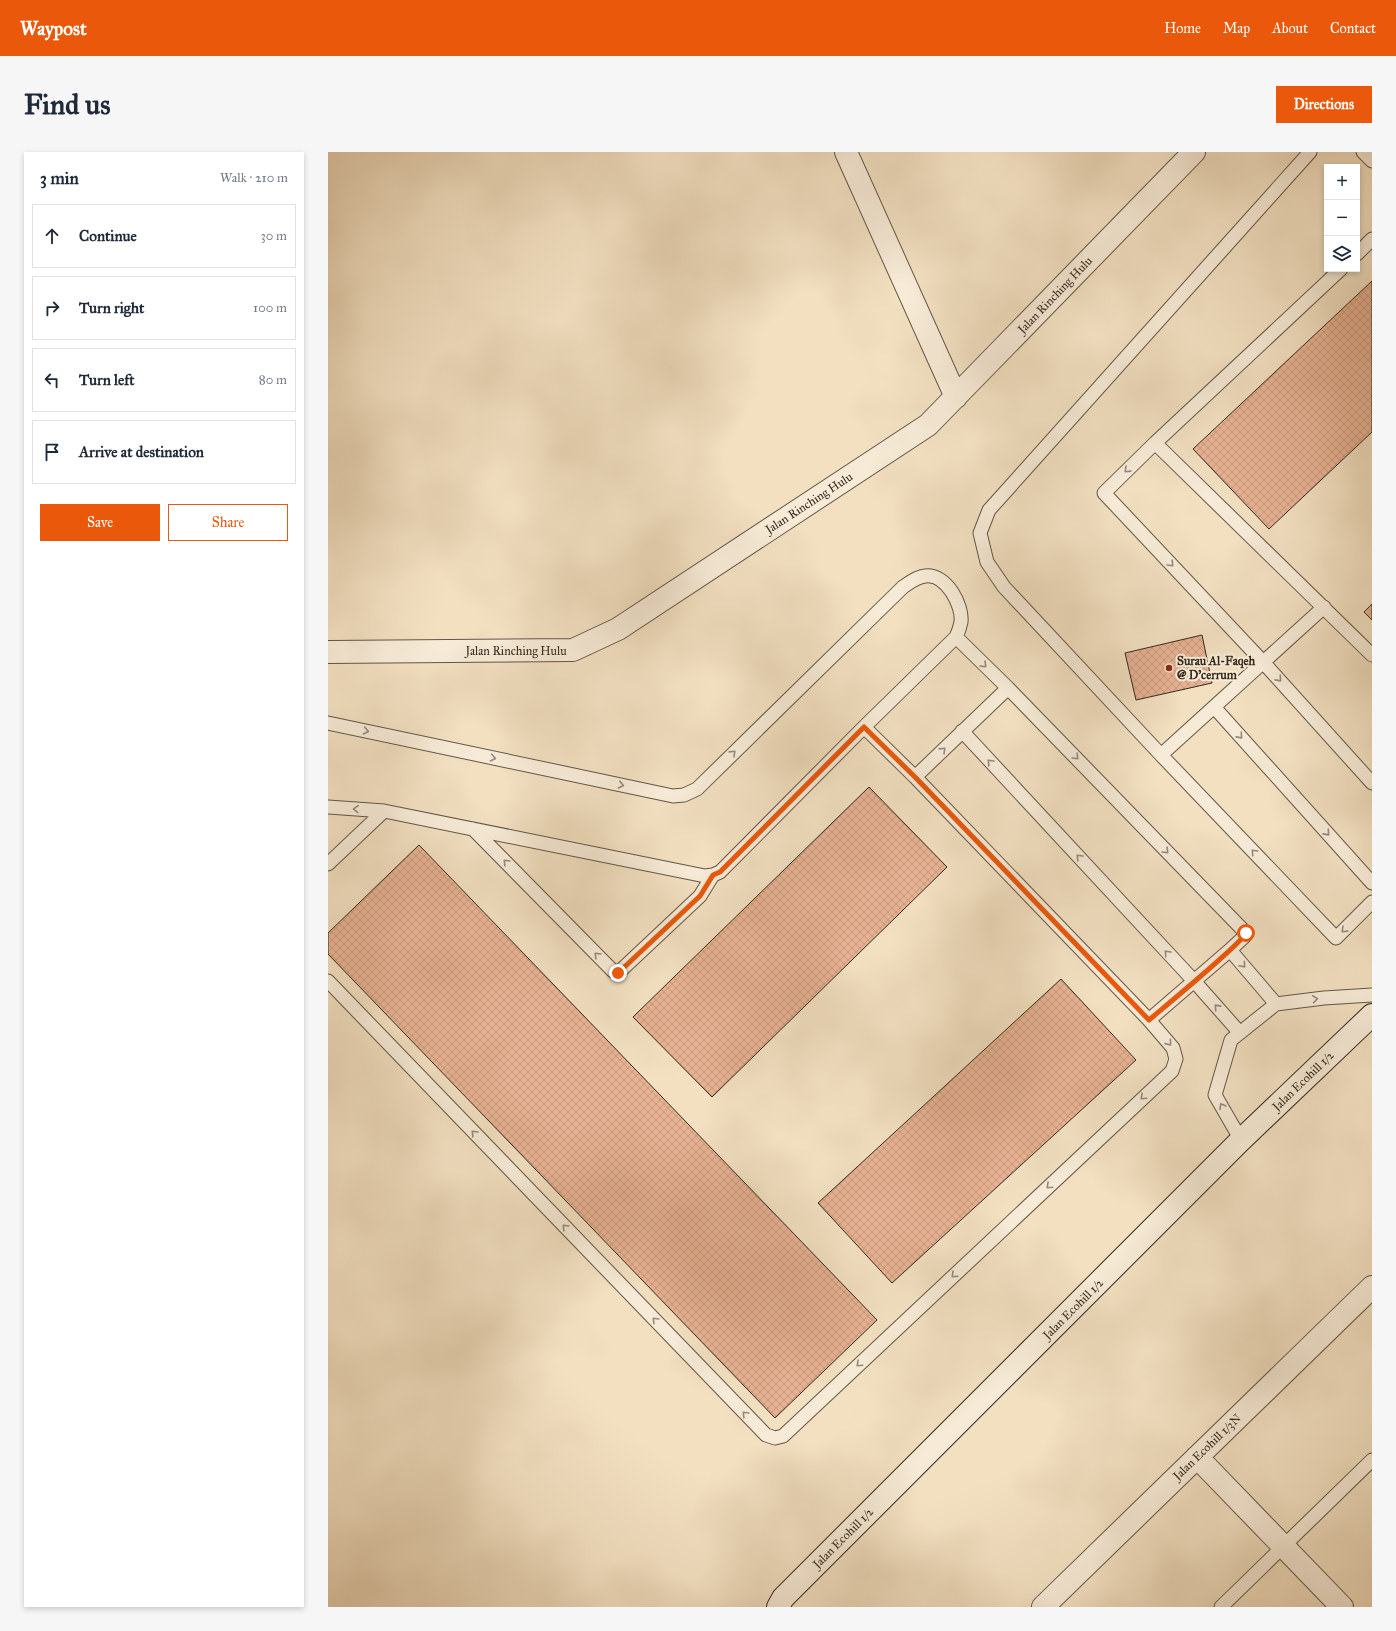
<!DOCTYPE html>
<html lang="en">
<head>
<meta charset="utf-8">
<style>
	:root { --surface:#fff; --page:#f6f6f7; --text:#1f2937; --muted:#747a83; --line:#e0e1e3; --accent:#ea580c }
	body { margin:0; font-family:"IM FELL Great Primer",serif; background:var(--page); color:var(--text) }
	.controls { position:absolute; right:12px; top:12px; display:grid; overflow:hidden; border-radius:0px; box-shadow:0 2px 6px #0003 }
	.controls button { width:36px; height:36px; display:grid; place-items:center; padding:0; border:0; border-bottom:1px solid var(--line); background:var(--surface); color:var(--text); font:20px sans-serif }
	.stop { position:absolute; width:12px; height:12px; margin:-9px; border:3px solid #ea580c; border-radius:50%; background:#fff }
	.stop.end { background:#ea580c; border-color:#fff; box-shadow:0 1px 4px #0008 }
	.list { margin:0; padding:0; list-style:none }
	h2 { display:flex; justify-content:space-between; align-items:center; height:52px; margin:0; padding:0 16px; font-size:17px }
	h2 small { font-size:13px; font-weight:400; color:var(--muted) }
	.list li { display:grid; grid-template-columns:26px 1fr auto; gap:12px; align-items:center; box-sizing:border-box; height:64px; margin:0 8px 8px; padding:0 8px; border:1px solid var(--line); border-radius:0px }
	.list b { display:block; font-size:15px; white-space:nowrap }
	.list em { font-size:13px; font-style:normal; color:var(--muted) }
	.actions { display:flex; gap:8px; padding:12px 16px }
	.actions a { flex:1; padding:9px 0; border:1px solid var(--accent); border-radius:0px; text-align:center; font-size:14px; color:var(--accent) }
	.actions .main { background:var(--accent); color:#fff }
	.icon { flex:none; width:22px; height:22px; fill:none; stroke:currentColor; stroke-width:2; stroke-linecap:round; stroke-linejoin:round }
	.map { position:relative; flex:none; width:1044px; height:1455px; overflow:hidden; border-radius:0px }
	header { display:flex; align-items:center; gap:24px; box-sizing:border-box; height:56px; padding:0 20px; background:var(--accent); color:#fff }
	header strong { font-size:19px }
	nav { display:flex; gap:22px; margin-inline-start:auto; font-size:14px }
	.intro { display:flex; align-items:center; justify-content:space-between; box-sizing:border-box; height:96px; padding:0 24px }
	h1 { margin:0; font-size:28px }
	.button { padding:10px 18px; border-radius:0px; background:var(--accent); color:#fff; font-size:14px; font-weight:700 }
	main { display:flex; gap:24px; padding:0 24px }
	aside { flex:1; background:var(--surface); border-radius:0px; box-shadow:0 2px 6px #0003 }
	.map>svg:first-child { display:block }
	.building { fill:url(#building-cross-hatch); stroke:#34281d }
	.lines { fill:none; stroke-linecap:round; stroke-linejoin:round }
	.lane-casing { stroke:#645646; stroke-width:15 }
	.street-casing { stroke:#645646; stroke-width:24 }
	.secondary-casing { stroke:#34281d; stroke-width:24 }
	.lane { stroke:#f7ebd7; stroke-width:13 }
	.street { stroke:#f7ebd7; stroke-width:22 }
	.secondary { stroke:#f7ebd7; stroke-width:22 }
	.oneway { stroke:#968a7a }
	.route { stroke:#ea580c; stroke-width:5 }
	.poi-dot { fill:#8f2418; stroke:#f7ebd7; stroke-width:1.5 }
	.labels { text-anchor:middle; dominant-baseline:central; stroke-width:4; stroke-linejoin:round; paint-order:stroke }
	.street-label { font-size:12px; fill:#34281d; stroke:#f7ebd7 }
	.poi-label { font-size:12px; font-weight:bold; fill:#34281d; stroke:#f7ebd7; text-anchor:start }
</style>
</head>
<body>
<header>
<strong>Waypost</strong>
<nav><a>Home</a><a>Map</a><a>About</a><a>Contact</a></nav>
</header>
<div class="intro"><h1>Find us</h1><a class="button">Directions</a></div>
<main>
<aside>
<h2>3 min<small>Walk · 210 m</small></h2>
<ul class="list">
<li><svg class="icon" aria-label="ahead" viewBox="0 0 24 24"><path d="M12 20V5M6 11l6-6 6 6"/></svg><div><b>Continue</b></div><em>30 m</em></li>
<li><svg class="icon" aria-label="right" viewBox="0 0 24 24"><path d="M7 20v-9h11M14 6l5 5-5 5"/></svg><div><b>Turn right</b></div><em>100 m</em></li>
<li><svg class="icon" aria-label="left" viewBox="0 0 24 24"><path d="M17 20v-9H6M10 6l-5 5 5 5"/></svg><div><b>Turn left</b></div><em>80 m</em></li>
<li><svg class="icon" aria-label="arrive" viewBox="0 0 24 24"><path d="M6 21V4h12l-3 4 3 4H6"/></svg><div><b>Arrive at destination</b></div></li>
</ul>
<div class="actions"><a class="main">Save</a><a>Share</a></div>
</aside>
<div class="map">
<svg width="1044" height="1455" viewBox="0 0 1044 1455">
	<defs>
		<pattern id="building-cross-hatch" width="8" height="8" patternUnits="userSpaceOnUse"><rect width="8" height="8" fill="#e7b293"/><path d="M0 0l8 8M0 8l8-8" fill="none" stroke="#c7997e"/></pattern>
	</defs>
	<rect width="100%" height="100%" fill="#f2e0c1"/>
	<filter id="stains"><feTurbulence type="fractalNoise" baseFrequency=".005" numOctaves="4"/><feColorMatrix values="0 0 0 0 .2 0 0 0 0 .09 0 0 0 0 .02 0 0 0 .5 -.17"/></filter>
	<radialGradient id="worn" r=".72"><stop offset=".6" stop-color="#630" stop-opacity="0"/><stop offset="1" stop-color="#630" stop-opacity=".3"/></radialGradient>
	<path class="building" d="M1044 129V280L941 377 865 297Z
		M1044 452V468L1036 460Z
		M874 483 884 531 808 548 797 501Z
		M541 635 619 715 384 945 305 865Z
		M91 693 549 1168 447 1266 0 802V781Z
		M733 827 808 908 564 1131 490 1051Z"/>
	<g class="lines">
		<g class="lane-casing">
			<path id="lane" d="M982 0 661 358 652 381 659 410 676 435 833 603 1008 786 1044 750
				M1035 0 1044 9
				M1029 102 1044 87
				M1013 117 827 291 1044 503
				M827 291 776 341 935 510 1044 631
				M628 485 680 536 918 781 917 784 902 798 948 852
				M886 555 1044 731
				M0 571 345 644 356 643 369 637 575 435C581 431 588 425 597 424 618 421 635 453 633 470 632 475 630 481 628 485L536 575 392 720 385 723 377 724 56 659 0 712
				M634 579 866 829 912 881
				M833 603 996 455
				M587 625 680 536
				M0 655 56 659
				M145 677 285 819 290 821 372 744 385 723
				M0 829 438 1283 447 1286 455 1284 844 919 848 907 845 896 821 868 587 625 536 575
				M821 868 902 798
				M913 988 887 943 903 888 948 852 996 846 1044 843
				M893 1455 1044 1308"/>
		</g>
		<g class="street-casing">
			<path id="street" d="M518 0 628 245
				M0 500 245 498 290 477 600 273 866 0
				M869 1305 1014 1455
				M715 1455 1044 1135"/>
		</g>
		<g class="secondary-casing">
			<path id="secondary" d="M450 1455 455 1446 913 988 1044 863"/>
		</g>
		<use href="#lane" class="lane"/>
		<use href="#street" class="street"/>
		<use href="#secondary" class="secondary"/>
	</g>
	<defs><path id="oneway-chevron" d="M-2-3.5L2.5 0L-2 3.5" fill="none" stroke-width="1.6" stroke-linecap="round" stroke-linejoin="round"/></defs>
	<g class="oneway">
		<use href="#oneway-chevron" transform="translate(799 318) rotate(136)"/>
		<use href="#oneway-chevron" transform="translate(843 412) rotate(47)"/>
		<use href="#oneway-chevron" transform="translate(656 513) rotate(44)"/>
		<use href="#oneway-chevron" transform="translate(951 527) rotate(48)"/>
		<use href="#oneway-chevron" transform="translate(38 579) rotate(12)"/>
		<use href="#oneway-chevron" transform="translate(912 584) rotate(48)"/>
		<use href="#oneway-chevron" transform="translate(615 598) rotate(-44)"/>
		<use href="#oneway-chevron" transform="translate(405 601) rotate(-44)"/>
		<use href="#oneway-chevron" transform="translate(748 605) rotate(46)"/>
		<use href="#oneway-chevron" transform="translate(165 606) rotate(12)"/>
		<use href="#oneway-chevron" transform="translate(662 610) rotate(-133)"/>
		<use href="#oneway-chevron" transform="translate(293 633) rotate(12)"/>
		<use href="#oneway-chevron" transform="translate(28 657) rotate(-177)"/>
		<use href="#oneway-chevron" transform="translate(999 681) rotate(48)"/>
		<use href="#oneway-chevron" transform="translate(838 699) rotate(46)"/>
		<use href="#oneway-chevron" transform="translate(926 700) rotate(-134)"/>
		<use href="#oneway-chevron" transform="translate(751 705) rotate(-133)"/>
		<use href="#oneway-chevron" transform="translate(178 710) rotate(-134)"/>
		<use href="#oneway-chevron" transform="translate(1016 778) rotate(136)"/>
		<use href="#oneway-chevron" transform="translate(839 801) rotate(-133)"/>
		<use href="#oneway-chevron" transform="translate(269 803) rotate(-134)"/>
		<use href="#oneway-chevron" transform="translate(915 813) rotate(49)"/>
		<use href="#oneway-chevron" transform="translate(987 847) rotate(-8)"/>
		<use href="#oneway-chevron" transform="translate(889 855) rotate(-132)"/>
		<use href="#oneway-chevron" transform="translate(841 891) rotate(51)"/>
		<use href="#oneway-chevron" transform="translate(815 945) rotate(137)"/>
		<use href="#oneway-chevron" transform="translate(894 954) rotate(-120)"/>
		<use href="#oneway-chevron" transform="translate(146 981) rotate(-134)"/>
		<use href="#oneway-chevron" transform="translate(721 1034) rotate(137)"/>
		<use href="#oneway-chevron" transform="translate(237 1075) rotate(-134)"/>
		<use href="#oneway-chevron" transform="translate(626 1123) rotate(137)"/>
		<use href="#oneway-chevron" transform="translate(327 1168) rotate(-134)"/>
		<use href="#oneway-chevron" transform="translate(531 1212) rotate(137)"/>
		<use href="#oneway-chevron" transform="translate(417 1262) rotate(-134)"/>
	</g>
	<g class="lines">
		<path class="route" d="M290 821 372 744 385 723 392 720 536 575 587 625 821 868C835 856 914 791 918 781"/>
	</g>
	<circle class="poi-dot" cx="841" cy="516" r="4"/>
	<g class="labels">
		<g class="street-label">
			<text transform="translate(727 143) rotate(-46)">Jalan Rinching Hulu</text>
			<text transform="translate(481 351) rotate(-33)">Jalan Rinching Hulu</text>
			<text x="188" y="499">Jalan Rinching Hulu</text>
			<text transform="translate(975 929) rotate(-44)">Jalan Ecohill 1/2</text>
			<text transform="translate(745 1157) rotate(-45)">Jalan Ecohill 1/2</text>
			<text transform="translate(879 1295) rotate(-44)">Jalan Ecohill 1/3N</text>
			<text transform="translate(515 1386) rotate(-45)">Jalan Ecohill 1/2</text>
		</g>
		<g class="poi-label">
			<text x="849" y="509">Surau Al-Faqeh<tspan x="849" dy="14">@ D'cerrum</tspan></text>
		</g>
	</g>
	<rect width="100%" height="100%" filter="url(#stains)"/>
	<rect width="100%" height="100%" fill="url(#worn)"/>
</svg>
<div class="controls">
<button>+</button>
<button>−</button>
<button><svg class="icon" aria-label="layers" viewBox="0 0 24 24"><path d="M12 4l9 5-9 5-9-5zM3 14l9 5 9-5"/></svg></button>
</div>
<div class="stop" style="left:918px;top:781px"></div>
<div class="stop end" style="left:290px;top:821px"></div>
</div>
</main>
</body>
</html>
